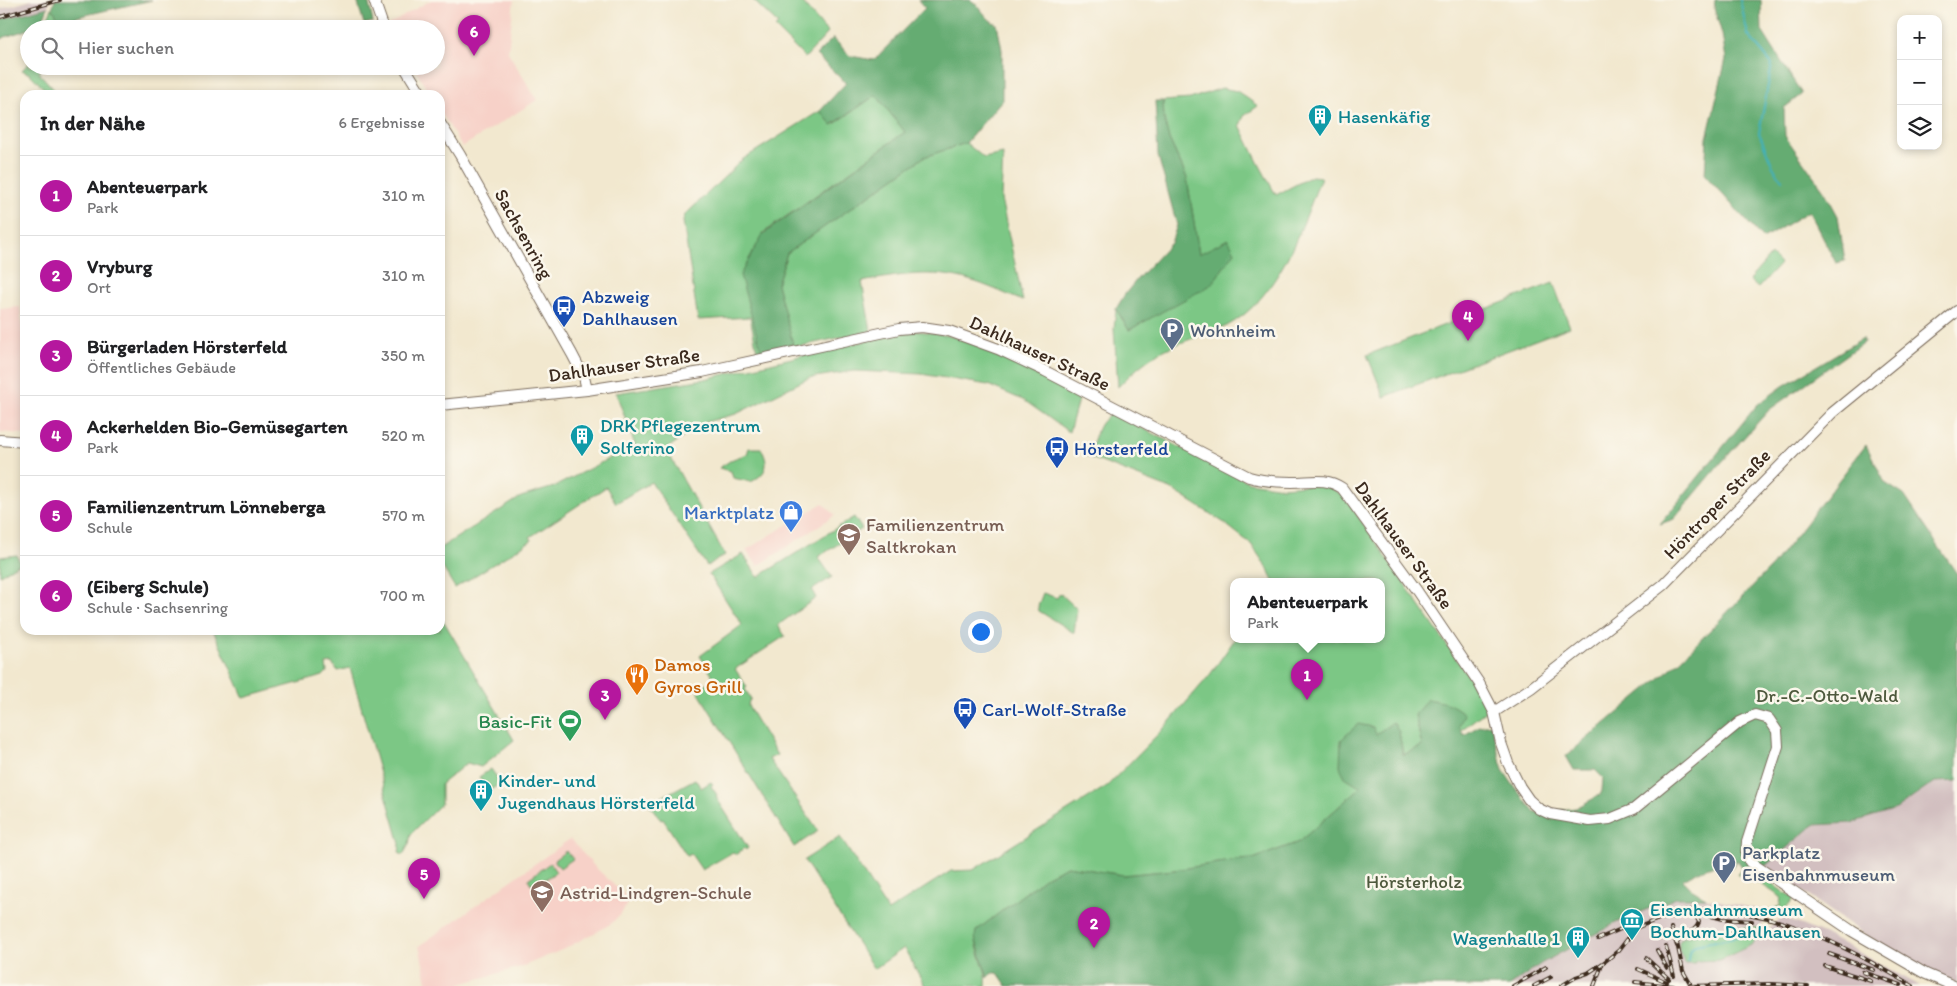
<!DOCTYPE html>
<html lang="de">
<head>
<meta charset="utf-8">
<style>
	:root { --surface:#fff; --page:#f2f2f2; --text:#202124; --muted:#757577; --line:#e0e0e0; --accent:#b5179e }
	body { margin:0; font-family:Itim,sans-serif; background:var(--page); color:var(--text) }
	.controls { position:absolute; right:15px; top:15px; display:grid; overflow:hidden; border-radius:10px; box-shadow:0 2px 8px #0003 }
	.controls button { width:45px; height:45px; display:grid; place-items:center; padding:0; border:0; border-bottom:1px solid var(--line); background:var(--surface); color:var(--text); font:25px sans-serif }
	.you { position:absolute; left:980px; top:631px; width:18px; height:18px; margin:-12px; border:4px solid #fff; border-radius:50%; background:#1a73e8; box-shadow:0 0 0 8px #1a73e833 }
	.badge { display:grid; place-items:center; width:32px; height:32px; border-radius:50%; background:var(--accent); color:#fff; font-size:16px; font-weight:700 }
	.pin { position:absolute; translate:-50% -41px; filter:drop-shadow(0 1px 2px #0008) }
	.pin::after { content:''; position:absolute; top:26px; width:18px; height:15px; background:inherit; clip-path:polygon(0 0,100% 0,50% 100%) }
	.popup { position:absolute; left:1230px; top:578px; width:155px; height:65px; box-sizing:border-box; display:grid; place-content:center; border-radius:10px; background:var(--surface); filter:drop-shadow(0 1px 4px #0005); font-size:16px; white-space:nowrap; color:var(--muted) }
	.popup b { font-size:19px; color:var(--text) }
	.popup::after { content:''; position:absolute; left:50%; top:100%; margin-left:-10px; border:10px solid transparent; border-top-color:var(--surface) }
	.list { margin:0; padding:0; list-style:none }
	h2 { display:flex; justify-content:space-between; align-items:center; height:65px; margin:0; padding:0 20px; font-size:21px }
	h2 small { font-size:16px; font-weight:400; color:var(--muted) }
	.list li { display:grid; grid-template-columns:32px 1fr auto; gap:15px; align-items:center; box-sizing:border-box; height:80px; padding:0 20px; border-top:1px solid var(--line) }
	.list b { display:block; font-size:19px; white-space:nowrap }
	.list p { margin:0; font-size:16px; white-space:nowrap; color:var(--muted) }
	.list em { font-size:16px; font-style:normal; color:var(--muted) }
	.icon { flex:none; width:28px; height:28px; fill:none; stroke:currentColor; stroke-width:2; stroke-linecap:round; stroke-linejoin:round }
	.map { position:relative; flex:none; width:1957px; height:986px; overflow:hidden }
	.search { position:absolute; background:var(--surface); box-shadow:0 2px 8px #0003; left:20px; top:20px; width:425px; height:55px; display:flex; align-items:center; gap:12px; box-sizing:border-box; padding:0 18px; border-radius:28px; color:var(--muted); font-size:19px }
	.panel { position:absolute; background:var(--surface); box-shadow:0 2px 8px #0003; left:20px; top:90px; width:425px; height:545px; border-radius:15px }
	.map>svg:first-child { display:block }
	.built { fill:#f7d1c8 }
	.industrial { fill:#d2bfc0 }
	.green { fill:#7cc785; stroke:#5c7852 }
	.forest { fill:#65ac72; stroke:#506b48 }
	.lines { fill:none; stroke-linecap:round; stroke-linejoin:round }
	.stream { stroke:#40b1ba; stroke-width:2 }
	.secondary-casing { stroke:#7b6c5c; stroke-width:12 }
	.secondary { stroke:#fff; stroke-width:10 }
	.rail-casing { stroke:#3b2a1e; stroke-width:4 }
	.rail { stroke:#fbf7ec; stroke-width:2; stroke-dasharray:5.5; stroke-linecap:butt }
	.labels { text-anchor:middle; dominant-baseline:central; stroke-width:5; stroke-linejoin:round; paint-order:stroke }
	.culture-label { font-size:19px; fill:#0d838f; stroke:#fbf7ec; text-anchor:start }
	.street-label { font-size:19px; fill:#3b2a1e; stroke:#fbf7ec }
	.transit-label { font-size:19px; fill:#164399; stroke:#fbf7ec; text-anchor:start }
	.service-label { font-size:19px; fill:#4e5e75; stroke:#fbf7ec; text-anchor:start }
	.shop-label { font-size:19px; fill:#366cbe; stroke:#fbf7ec; text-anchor:end }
	.education-label { font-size:19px; fill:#785e54; stroke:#fbf7ec; text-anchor:start }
	.food-label { font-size:19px; fill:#c56008; stroke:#fbf7ec; text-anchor:start }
	.park-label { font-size:19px; fill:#4e593d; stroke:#fbf7ec }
	.leisure-label { font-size:19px; fill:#27864d; stroke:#fbf7ec; text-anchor:end }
</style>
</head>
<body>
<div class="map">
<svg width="1957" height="986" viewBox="0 0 1957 986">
	<rect width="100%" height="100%" fill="#fbf7ec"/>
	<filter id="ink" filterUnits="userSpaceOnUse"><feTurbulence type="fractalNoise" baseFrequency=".02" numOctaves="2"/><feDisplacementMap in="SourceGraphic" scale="10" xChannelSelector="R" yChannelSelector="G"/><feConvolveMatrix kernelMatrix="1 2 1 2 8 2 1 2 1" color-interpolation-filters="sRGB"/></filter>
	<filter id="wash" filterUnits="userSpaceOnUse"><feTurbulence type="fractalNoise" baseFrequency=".0096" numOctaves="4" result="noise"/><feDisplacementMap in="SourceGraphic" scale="20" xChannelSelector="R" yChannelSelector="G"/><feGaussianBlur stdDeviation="1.12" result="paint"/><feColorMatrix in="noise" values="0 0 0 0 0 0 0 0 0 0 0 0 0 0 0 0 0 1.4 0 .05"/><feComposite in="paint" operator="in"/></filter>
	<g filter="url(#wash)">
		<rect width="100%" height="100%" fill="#f2e8cf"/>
		<path class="built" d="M431 0H514L508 52 537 100 462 147 440 111V95H431L413 66H436V29H390L388 25Z
			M20 307 25 358V434L0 432V309Z
			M823 503 835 515 758 566 746 550Z
			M570 839 595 867 629 899 623 911 612 923 600 930 564 949 521 967 460 984 428 986 419 946Z"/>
		<path class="industrial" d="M32 0H50L48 7 0 20V9Z
			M1957 781V984L1927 971 1879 944 1765 866 1814 825 1851 823 1935 782Z
			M1692 897 1706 898 1767 911 1763 924 1760 928 1714 929 1682 938 1680 939 1695 961 1720 960 1733 954 1751 945 1782 917 1835 939 1920 986H1509L1542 963 1625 918 1676 898Z"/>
		<path class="green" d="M753 0H800L828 33 805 58 775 28 778 24Z
			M52 8 61 22 55 29H43Z
			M29 63V66H39L40 74 59 95H50L30 74 22 70Z
			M1222 88 1237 91 1258 106 1244 116 1240 125 1258 162 1276 195 1312 176 1321 177C1302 228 1278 299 1227 326 1212 333 1195 337 1180 343 1155 352 1136 368 1118 387L1114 329 1116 309 1129 330 1149 319 1199 254 1187 178 1169 139 1164 119 1163 101 1190 99Z
			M876 95 905 132 763 233 792 344 777 284 787 253 924 157 966 143 984 158 1003 154 1001 199 1023 301C1005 294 987 285 969 280 934 269 897 275 862 282L871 331 758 355 750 317 698 320 683 221 685 215 743 159 820 111 833 125Z
			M1771 255 1780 264 1758 288 1749 280Z
			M1553 283 1570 327 1384 397 1367 355Z
			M913 331C973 333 1028 368 1080 393L1069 432 1025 401 988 385 921 374 854 371 809 378 736 414 706 422 666 449 725 555 707 566 651 482 616 503 606 487 530 537 532 540 455 588 440 563V548L521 497 554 487 635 445 616 393 705 379 841 346Z
			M1114 414 1249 482 1282 487 1307 485 1327 486 1344 496 1482 696 1487 710 1461 730 1459 727 1415 715 1422 746 1403 755 1399 732 1341 740C1343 769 1334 770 1361 787L1299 842 1283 848 1253 859 1237 860 1174 870 1123 875 1067 866 1047 876 976 931C973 950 989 967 986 986H925L904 948 874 969 804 860 840 837 888 911 951 871 973 870 1107 786 1165 727 1209 676 1235 639H1381V581H1273L1268 569 1251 544 1223 522 1173 490 1086 456C1098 441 1093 421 1114 414Z
			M749 448H761C770 465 767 473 751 482L733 478 731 471 719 468 733 459 747 454Z
			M854 517 862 529 818 557 832 577 812 590 816 598 778 625 785 636 735 669 747 687 745 689 751 699 749 701 748 706 777 755 769 759 818 831 794 847 697 690 714 678 700 656 742 625 709 574 743 554 758 577Z
			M17 555 20 563 0 575V557Z
			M1043 593 1057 598 1060 593 1077 609 1074 633 1039 611 1038 606Z
			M440 615 514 740 481 767 467 763 441 784V804L411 834 409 844 403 855 399 853 400 844 350 668 338 671 332 663 326 664 327 672 323 676 244 698 213 630H440Z
			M491 769 501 783 489 791 479 777Z
			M695 779 701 788 711 782 713 784 711 786 717 795 716 797 748 848 746 850 744 848 736 855 733 852 702 870 691 854 687 856 663 819 661 820 649 804Z
			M566 851 573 859 560 868 554 860Z
			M550 863 556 872 539 884 537 880 531 884 528 879Z
			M1756 875 1794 898C1787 910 1779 916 1765 915L1767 911 1780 906 1781 897 1753 879Z
			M1742 927 1760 928 1763 932 1751 945 1720 960 1695 961V963H1685L1679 950V942L1682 938 1714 929Z"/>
		<path class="forest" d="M55 0H152L68 19 61 22 52 8Z
			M357 0H368L373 22 364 24Z
			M918 0H970C981 5 985 20 997 24L1002 50V100L966 143 924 157 787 253 777 284 793 344 761 350 740 275 763 234 905 132 876 95 832 125 820 111 846 83 816 55 833 38 850 56 874 60 925 8Z
			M1715 0H1761L1762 31 1802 94 1784 108 1785 136 1825 192 1838 216 1845 261 1836 263 1809 211 1763 239 1705 175 1707 138 1726 59 1722 34 1714 8Z
			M48 7 41 25 5 37 0 40V20Z
			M1155 101H1163L1164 119 1169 139 1187 178 1199 254 1228 239 1235 252 1211 285 1129 330 1116 309 1125 294 1138 278 1171 243 1177 225 1158 156Z
			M1863 338 1864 342 1769 410 1721 463 1674 519 1660 524 1757 405 1783 386Z
			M1866 445 1885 483 1904 495 1957 574V781L1935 782 1896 809 1851 823 1814 825 1765 866 1753 879 1744 873 1740 876 1737 874 1742 867 1737 860 1731 868C1718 859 1694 873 1682 880L1691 889 1706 898H1676L1625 918 1542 963 1509 986H1007L998 973H992L988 978 975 938 976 931 1047 876 1067 866 1123 875 1174 870 1237 860 1253 859 1299 842 1361 787 1345 777 1340 767 1341 740 1358 724 1373 727 1376 734 1393 722 1399 732 1403 755 1422 746 1415 715 1427 699C1441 701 1454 704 1464 714L1459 727 1464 735 1479 726 1491 724 1503 770 1516 789 1535 813 1576 808 1600 795 1602 791 1603 778 1595 770H1574L1566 756 1681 660 1773 565Z"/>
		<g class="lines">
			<path class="stream" d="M1740 0 1748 35 1772 64 1759 133 1773 167 1782 180
				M1688 961 1689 952 1695 945 1745 935"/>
		</g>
	</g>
	<g filter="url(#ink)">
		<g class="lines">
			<g class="secondary-casing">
				<path id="secondary" d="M374 0 384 29
					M404 66 422 95
					M440 123 460 155 572 354 584 377 587 390
					M440 405 587 390 702 372 899 329 922 327 949 331 998 349 1045 371 1249 477C1263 481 1277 482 1292 482 1312 482 1325 477 1342 488L1417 591 1479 683 1494 712 1501 743 1508 763 1520 787 1529 800 1539 809 1550 814 1590 821 1610 819 1634 809 1740 722 1755 715 1769 719 1777 731 1778 746 1747 842 1746 855 1750 862 1852 931 1926 974 1954 986
					M0 440 25 442
					M1494 712 1531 688 1663 585 1832 413 1957 311"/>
			</g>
			<use href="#secondary" class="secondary"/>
			<g class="rail-casing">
				<path id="rail" d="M0 17 60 0
					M1682 911C1768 902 1842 945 1913 986
					M1700 913 1723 919 1752 921
					M1687 914 1695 915 1699 922C1695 934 1682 933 1677 943L1683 971 1690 983
					M1671 928 1677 946
					M1598 939 1639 921
					M1666 946 1674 976
					M1657 950 1667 968
					M1829 954 1874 970
					M1646 958 1669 979
					M1825 966 1871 981
					M1638 969 1667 982
					M1863 972 1901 985
					M1635 982 1673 986
					M1513 986 1546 967
					M1534 986 1551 977
					M1561 986 1576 977 1588 973 1603 963 1619 950 1636 928 1659 919 1681 915
					M1594 986 1602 965
					M1689 986 1771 984 1808 986"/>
			</g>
			<use href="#rail" class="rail"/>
		</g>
	</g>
	<defs>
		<g id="building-pin" transform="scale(1.25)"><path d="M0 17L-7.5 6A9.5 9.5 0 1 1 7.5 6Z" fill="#0f9aa8" stroke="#fbf7ec"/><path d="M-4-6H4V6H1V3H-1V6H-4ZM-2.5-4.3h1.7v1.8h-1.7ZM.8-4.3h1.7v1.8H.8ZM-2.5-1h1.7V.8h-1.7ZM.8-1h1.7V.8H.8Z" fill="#fff"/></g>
		<g id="bus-pin" transform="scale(1.25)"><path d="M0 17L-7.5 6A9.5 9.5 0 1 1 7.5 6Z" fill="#1a4fb4" stroke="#fbf7ec"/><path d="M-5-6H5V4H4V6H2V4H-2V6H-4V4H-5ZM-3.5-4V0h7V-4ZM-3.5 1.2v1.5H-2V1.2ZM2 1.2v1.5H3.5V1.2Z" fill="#fff"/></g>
		<g id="parking-pin" transform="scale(1.25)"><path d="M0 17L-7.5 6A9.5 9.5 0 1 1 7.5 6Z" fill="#5c6f8a" stroke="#fbf7ec"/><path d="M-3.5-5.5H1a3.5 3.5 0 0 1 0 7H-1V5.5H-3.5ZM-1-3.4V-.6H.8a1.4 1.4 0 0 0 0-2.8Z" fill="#fff"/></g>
		<g id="shop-pin" transform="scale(1.25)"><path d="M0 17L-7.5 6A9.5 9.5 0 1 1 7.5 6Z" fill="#3f7fe0" stroke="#fbf7ec"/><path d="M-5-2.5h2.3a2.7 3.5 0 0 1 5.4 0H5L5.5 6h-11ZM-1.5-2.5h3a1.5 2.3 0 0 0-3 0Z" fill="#fff"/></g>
		<g id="school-pin" transform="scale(1.25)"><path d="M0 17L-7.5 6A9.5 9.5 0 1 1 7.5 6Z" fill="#8d6e63" stroke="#fbf7ec"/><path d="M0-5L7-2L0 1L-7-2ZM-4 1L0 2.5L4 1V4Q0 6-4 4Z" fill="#fff"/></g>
		<g id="restaurant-pin" transform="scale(1.25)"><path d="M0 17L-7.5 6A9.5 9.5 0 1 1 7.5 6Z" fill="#e8710a" stroke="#fbf7ec"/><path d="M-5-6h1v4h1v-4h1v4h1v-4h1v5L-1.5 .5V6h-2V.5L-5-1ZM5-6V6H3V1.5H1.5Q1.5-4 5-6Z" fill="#fff"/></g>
		<g id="stadium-pin" transform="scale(1.25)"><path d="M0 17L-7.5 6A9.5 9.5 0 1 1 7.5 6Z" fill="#2e9e5b" stroke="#fbf7ec"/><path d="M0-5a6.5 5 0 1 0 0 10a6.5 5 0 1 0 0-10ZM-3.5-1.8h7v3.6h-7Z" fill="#fff"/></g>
		<g id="museum-pin" transform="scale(1.25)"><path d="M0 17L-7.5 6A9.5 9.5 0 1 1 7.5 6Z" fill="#0f9aa8" stroke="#fbf7ec"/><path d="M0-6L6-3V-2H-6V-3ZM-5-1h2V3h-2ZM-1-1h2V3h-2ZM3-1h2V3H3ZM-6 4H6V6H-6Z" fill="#fff"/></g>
	</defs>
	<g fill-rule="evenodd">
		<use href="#building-pin" x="1320" y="116"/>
		<use href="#bus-pin" x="564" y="307"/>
		<use href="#parking-pin" x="1172" y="330"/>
		<use href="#building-pin" x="582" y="436"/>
		<use href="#bus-pin" x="1057" y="448"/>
		<use href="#shop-pin" x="791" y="512"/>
		<use href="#school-pin" x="849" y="535"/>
		<use href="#restaurant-pin" x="637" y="675"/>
		<use href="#bus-pin" x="965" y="709"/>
		<use href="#stadium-pin" x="570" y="721"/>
		<use href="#building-pin" x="481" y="791"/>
		<use href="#parking-pin" x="1724" y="863"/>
		<use href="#school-pin" x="542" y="892"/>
		<use href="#museum-pin" x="1632" y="920"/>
		<use href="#building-pin" x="1578" y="938"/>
	</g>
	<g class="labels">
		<g class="culture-label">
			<text x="1338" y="116">Hasenkäfig</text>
			<text x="600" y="425">DRK Pflegezentrum<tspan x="600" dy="22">Solferino</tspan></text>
			<text x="498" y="780">Kinder- und<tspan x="498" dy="22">Jugendhaus Hörsterfeld</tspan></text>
			<text x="1650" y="909">Eisenbahnmuseum<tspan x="1650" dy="22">Bochum-Dahlhausen</tspan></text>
			<text x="1560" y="938" text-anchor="end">Wagenhalle 1</text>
		</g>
		<g class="street-label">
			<text transform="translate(524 234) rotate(61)">Sachsenring</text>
			<text transform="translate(1040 353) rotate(25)">Dahlhauser Straße</text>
			<text transform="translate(624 365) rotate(-8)">Dahlhauser Straße</text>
			<text transform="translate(1717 504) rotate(-46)">Höntroper Straße</text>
			<text transform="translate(1404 545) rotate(54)">Dahlhauser Straße</text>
		</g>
		<g class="transit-label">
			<text x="582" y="296">Abzweig<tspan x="582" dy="22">Dahlhausen</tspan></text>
			<text x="1074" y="448">Hörsterfeld</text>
			<text x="982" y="709">Carl-Wolf-Straße</text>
		</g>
		<g class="service-label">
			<text x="1190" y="330">Wohnheim</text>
			<text x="1742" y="852">Parkplatz<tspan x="1742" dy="22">Eisenbahnmuseum</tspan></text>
		</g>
		<g class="shop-label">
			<text x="774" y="512">Marktplatz</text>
		</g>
		<g class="education-label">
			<text x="866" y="524">Familienzentrum<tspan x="866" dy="22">Saltkrokan</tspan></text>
			<text x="560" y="892">Astrid-Lindgren-Schule</text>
		</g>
		<g class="food-label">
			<text x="654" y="664">Damos<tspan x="654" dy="22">Gyros Grill</tspan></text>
		</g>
		<g class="park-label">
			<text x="1827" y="695">Dr.-C.-Otto-Wald</text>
			<text x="1414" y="881">Hörsterholz</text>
		</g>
		<g class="leisure-label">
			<text x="552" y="721">Basic-Fit</text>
		</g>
	</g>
</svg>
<div class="controls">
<button>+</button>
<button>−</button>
<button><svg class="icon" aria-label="layers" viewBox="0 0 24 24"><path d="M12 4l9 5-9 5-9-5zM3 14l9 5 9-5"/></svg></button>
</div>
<div class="you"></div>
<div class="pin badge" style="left:1307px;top:700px">1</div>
<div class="popup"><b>Abenteuerpark</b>Park</div>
<div class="pin badge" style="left:1094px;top:948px">2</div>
<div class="pin badge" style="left:605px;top:720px">3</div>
<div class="pin badge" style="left:1468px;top:341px">4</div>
<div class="pin badge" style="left:424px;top:899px">5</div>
<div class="pin badge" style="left:474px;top:56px">6</div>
<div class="search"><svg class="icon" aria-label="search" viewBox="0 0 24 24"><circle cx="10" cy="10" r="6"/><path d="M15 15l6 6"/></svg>Hier suchen</div>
<section class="panel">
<h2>In der Nähe<small>6 Ergebnisse</small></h2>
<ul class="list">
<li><span class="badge">1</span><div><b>Abenteuerpark</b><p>Park</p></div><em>310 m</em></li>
<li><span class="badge">2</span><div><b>Vryburg</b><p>Ort</p></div><em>310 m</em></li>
<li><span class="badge">3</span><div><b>Bürgerladen Hörsterfeld</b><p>Öffentliches Gebäude</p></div><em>350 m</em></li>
<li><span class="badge">4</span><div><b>Ackerhelden Bio-Gemüsegarten</b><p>Park</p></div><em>520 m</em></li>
<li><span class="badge">5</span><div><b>Familienzentrum Lönneberga</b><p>Schule</p></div><em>570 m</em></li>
<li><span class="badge">6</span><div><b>(Eiberg Schule)</b><p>Schule · Sachsenring</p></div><em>700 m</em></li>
</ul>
</section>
</div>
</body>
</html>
